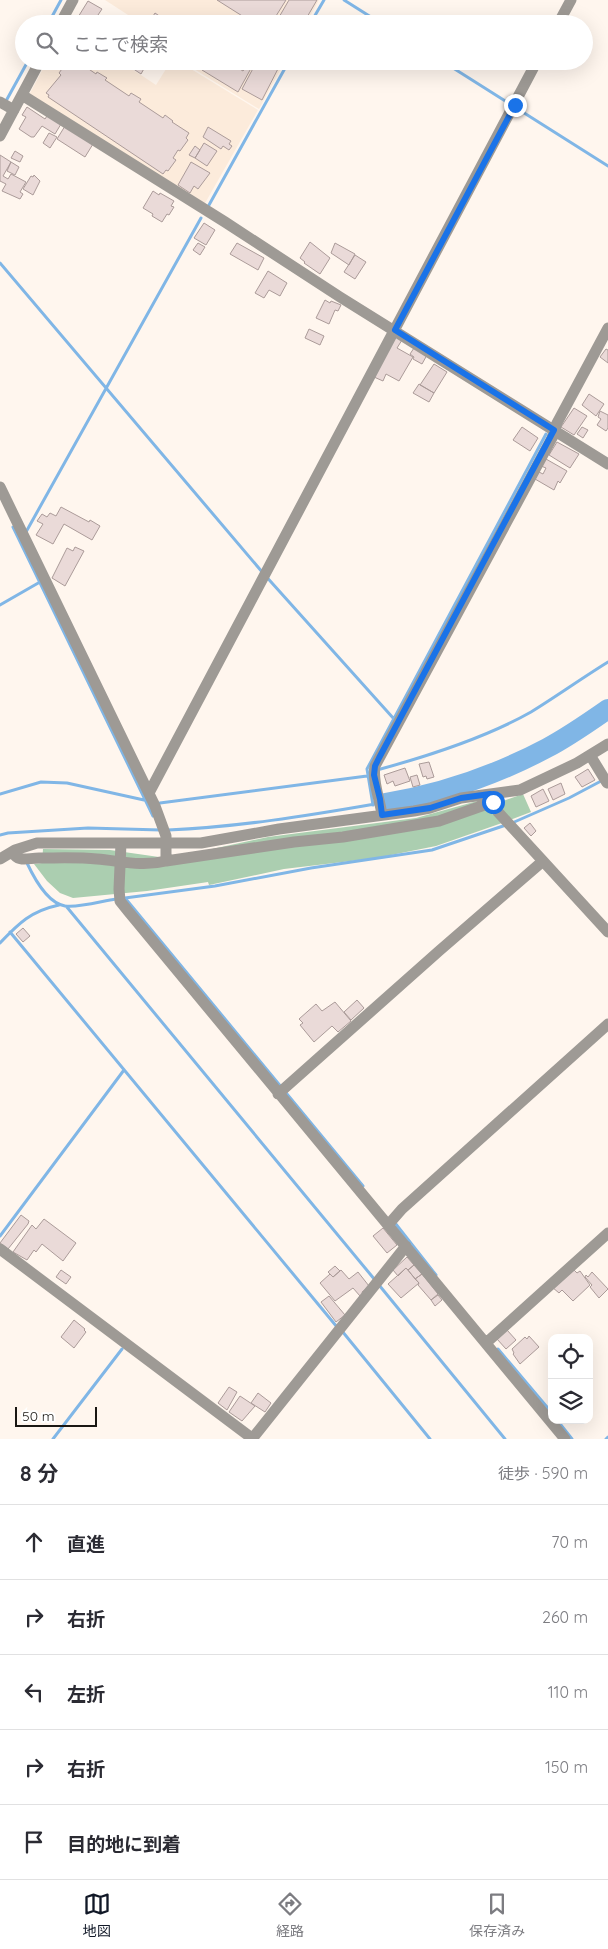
<!DOCTYPE html>
<html lang="ja">
<head>
<meta charset="utf-8">
<style>
	:root { --surface:#fff; --page:#f2f2f3; --text:#2b2b33; --muted:#7c7c81; --line:#e1e1e2; --accent:#111827 }
	body { margin:0; font-family:Quicksand,"Noto Sans JP",sans-serif; background:var(--page); color:var(--text) }
	.controls { position:absolute; right:15px; bottom:15px; display:grid; overflow:hidden; border-radius:10px; box-shadow:0 5px 20px #0002 }
	.controls button { width:45px; height:45px; display:grid; place-items:center; padding:0; border:0; border-bottom:1px solid var(--line); background:var(--surface); color:var(--text); font:25px sans-serif }
	.scale { position:absolute; left:15px; bottom:12px; width:82px; box-sizing:border-box; padding-left:5px; border:2px solid #1a1713; border-top:0; font-size:14px; line-height:18px; white-space:nowrap; color:#1a1713; -webkit-text-stroke:4px #fff; paint-order:stroke }
	.stop { position:absolute; width:15px; height:15px; margin:-11px; border:4px solid #1a73e8; border-radius:50%; background:#fff }
	.stop.end { background:#1a73e8; border-color:#fff; box-shadow:0 1px 5px #0008 }
	.list { margin:0; padding:0; list-style:none }
	h2 { display:flex; justify-content:space-between; align-items:center; height:65px; margin:0; padding:0 20px; font-size:21px }
	h2 small { font-size:16px; font-weight:400; color:var(--muted) }
	.list li { display:grid; grid-template-columns:32px 1fr auto; gap:15px; align-items:center; box-sizing:border-box; height:75px; padding:0 20px; border-top:1px solid var(--line) }
	.list b { display:block; font-size:19px; white-space:nowrap }
	.list em { font-size:16px; font-style:normal; color:var(--muted) }
	.icon { flex:none; width:28px; height:28px; fill:none; stroke:currentColor; stroke-width:2; stroke-linecap:round; stroke-linejoin:round }
	.map { position:relative; flex:none; width:608px; height:1439px; overflow:hidden }
	.search { position:absolute; background:var(--surface); box-shadow:0 5px 20px #0002; left:15px; right:15px; top:15px; height:55px; display:flex; align-items:center; gap:12px; box-sizing:border-box; padding:0 18px; border-radius:28px; color:var(--muted); font-size:19px }
	.sheet { height:440px; background:var(--surface) }
	nav { display:flex; justify-content:space-around; align-items:center; box-sizing:border-box; height:70px; border-top:1px solid var(--line); background:var(--surface); font-size:14px; color:var(--muted) }
	nav a { display:grid; justify-items:center; gap:2px }
	nav .on { color:var(--accent) }
	.map>svg:first-child { display:block }
	.built { fill:#fcebdb }
	.green { fill:#abceb0 }
	.lines { fill:none; stroke-linecap:round; stroke-linejoin:round }
	.stream { stroke:#80b6e6; stroke-width:3 }
	.river { stroke:#80b6e6; stroke-width:20 }
	.building { fill:#eadad8; stroke:#ab9b99 }
	.minor { stroke:#9e9a95; stroke-width:11 }
	.route { stroke:#1a73e8; stroke-width:6 }
</style>
</head>
<body>
<div class="map">
<svg width="608" height="1439" viewBox="0 0 608 1439">
	<rect width="100%" height="100%" fill="#fff6ee"/>
	<path class="built" d="M105 0H319L306 24H142Z
		M47 61H120L156 85 171 61H178L258 110 204 205 29 95Z
		M181 61H285L259 109Z"/>
	<path class="green" d="M523 794 531 812 510 820 499 805 503 801Z
		M481 800 492 806 502 823 436 846 376 858 284 869 209 885 208 882 147 891 73 898 60 893 47 881 34 864 42 863 43 849 110 850 159 857 184 855 268 837 416 818Z"/>
	<g class="lines">
		<path class="stream" d="M344 0 382 24
			M48 24 61 0
			M310 24 324 0
			M442 61 608 166
			M6 101 28 61
			M209 205 289 61
			M0 263 263 573 394 719
			M13 527 153 816
			M26 532 201 218
			M0 605 40 582
			M377 770C425 757 487 737 531 712 557 696 582 678 608 662
			M0 794 41 782 67 783 144 800
			M160 803 367 776
			M373 805 367 769 546 434
			M512 823 569 798 603 780
			M168 830C237 827 306 816 375 804
			M0 835 8 833 88 828 161 830
			M27 863C34 878 48 903 65 906 79 908 102 901 116 899
			M125 898 363 1186
			M125 898 215 886 311 868 432 850 506 825
			M66 906 375 1280
			M10 932 337 1327
			M0 943C19 923 31 911 59 905
			M395 1223 436 1275
			M0 1236 124 1070
			M379 1285 505 1439
			M342 1331 430 1439
			M498 1349 552 1413
			M557 1420 572 1439
			M53 1439 122 1349
			M606 1439 608 1437"/>
		<path class="river" d="M385 803C441 794 496 775 547 748 568 737 588 723 608 709"/>
	</g>
	<path class="building" d="M217 0H286L271 24H255Z
		M289 0H317L303 24H275Z
		M88 1 102 9 92 24H78L75 22Z
		M155 13 171 24H148Z
		M115 16 124 21 122 24H110Z
		M70 61H77L96 74 97 72 107 78 105 80 129 96 131 93 141 99 139 102 163 118 165 115 173 121 172 122 189 133 186 138 188 140 180 151 178 150 173 158 176 160 168 171 166 170 163 174 48 97 49 95 46 93 61 75 59 73 67 62 69 63Z
		M137 61 146 65 141 74 132 68Z
		M208 61H227L243 71 248 64 242 61H255L238 92 202 70Z
		M257 61H282L262 100 242 89Z
		M27 107 45 119 47 116 61 124 55 134 42 126 34 137H31L19 129 26 117 22 115Z
		M65 126 93 144 85 157 57 139Z
		M208 127 231 141 229 144 232 146 229 150 223 146 221 149 203 137Z
		M49 133 57 137 50 148 43 143Z
		M204 143 217 151 207 166 195 158Z
		M195 146 200 150 195 158 189 155Z
		M15 151 23 156 20 162 11 158Z
		M0 155 11 162 3 176 8 179 11 174 26 182 20 192 23 194 20 199 2 191 6 184 0 181Z
		M11 162 19 167 15 175 7 171Z
		M191 162 210 173 198 189 194 186 190 193 178 185Z
		M34 175 40 181 33 195 23 189 31 176 33 177Z
		M153 191 159 195 160 193 174 201 171 206 174 207 169 215 167 214 162 222 152 216 153 214 143 208Z
		M204 223 215 230 206 245 194 238Z
		M310 242 330 258 320 274 304 263 305 262 300 258Z
		M198 243 205 247 200 255 193 250Z
		M237 243 264 258 258 270 230 254Z
		M335 243 355 254 349 265 331 253Z
		M355 255 366 262 355 279 344 272Z
		M268 271 287 283 280 296 269 290 264 298 255 293Z
		M325 300 330 303 331 301 341 305 338 311 335 310 329 324 316 318Z
		M309 329 324 336 320 345 305 338Z
		M395 336 402 340 397 348 413 357 399 381 386 374 383 381 374 377Z
		M414 348 427 355 422 364 413 359 414 357 410 354Z
		M606 349 608 350V363L600 357Z
		M434 364 447 372 434 393 420 385Z
		M419 384 434 393 429 402 413 393Z
		M589 394 604 404 596 416 582 405Z
		M574 408 587 416 574 435 561 427Z
		M600 411 608 415V428L606 431 597 425 601 419 598 417Z
		M522 427 538 438 530 451 513 440Z
		M582 427 588 430 583 438 577 434Z
		M557 442 579 454 570 468 549 455Z
		M546 459 567 471 560 483 558 481 554 490 535 479 539 472 543 474 546 468 541 466Z
		M61 507 89 522 90 520 100 526 92 540 64 524 53 544 36 535 43 524 37 521 42 514 47 517 50 513 56 516Z
		M75 547 84 551 65 586 52 578 67 548 73 551Z
		M429 762 434 777 427 779 426 776 423 777 419 764Z
		M405 768 410 781 395 786 393 781 387 784 384 775Z
		M588 769 595 780 582 787 575 777Z
		M417 775 420 785 413 787 410 777Z
		M561 783 565 794 553 800 548 789Z
		M543 789 549 801 536 807 531 796Z
		M530 823 536 831 531 836 524 828Z
		M23 928 30 936 23 942 16 934Z
		M357 1000 364 1008 351 1020 344 1012Z
		M335 1002 351 1021 338 1032 332 1026 314 1042 300 1025 303 1023 299 1019 316 1004 322 1011Z
		M21 1215 29 1221 28 1224 8 1249 0 1243Z
		M44 1219 76 1243 63 1261 42 1244 36 1252 34 1250 27 1260 13 1252 32 1225 36 1229Z
		M383 1228 397 1245 387 1253 373 1236Z
		M407 1257 414 1265 408 1270 406 1268 398 1276 393 1270Z
		M414 1265 422 1274 415 1279 408 1270Z
		M335 1266 340 1271 333 1277 328 1272Z
		M406 1268 419 1283 401 1298 388 1284Z
		M572 1268 577 1273 580 1271 590 1285 573 1301 562 1290 559 1293 552 1287Z
		M61 1270 71 1277 66 1284 56 1277Z
		M341 1270 349 1279 358 1272 369 1286 362 1292 363 1294 360 1296 353 1288 335 1301 320 1283 330 1274 333 1277Z
		M592 1272 608 1289 599 1298 590 1287 592 1285 585 1277 586 1275 588 1277Z
		M422 1274 438 1294 431 1300 418 1285 419 1283 415 1279Z
		M438 1295 442 1300 435 1306 431 1300Z
		M329 1296 345 1315 336 1322 321 1302Z
		M74 1320 85 1329 84 1330 86 1332 74 1348 61 1337Z
		M507 1330 516 1340 506 1349 497 1339Z
		M529 1336 539 1347 520 1364 513 1354 514 1353 512 1349 525 1337 527 1339Z
		M229 1387 237 1392 227 1410 218 1403Z
		M258 1393 271 1403 265 1412 251 1403Z
		M240 1396 255 1406 242 1421 229 1412Z"/>
	<g class="lines">
		<path class="minor" d="M60 24 73 0
			M558 24 571 0
			M22 95 225 222 340 297 608 464
			M0 102 14 110
			M0 136 40 61
			M0 487 155 806 166 836V861C142 867 121 861 97 859 78 857 58 858 39 858 27 858 19 863 12 852
			M590 755 607 783
			M149 793 537 61
			M490 796 498 812 608 932
			M382 815C380 799 372 781 375 766L552 438 557 423 608 328
			M121 843 119 889 120 901 128 911 565 1439
			M0 859 15 850 37 843H201L279 829 414 811 430 808 461 798 520 790 577 763 608 744
			M166 861 294 842 343 837 439 821 493 802
			M278 1094 439 951 543 861
			M388 1225 402 1209 608 1024
			M0 1249 253 1439
			M486 1343 608 1233
			M252 1439 406 1246"/>
	</g>
	<g class="lines">
		<path class="route" d="M493 802 490 794 461 798 430 808 382 815 380 799 374 775 375 766 379 758 554 430 395 330 515 105"/>
	</g>
</svg>
<div class="controls">
<button><svg class="icon" aria-label="locate" viewBox="0 0 24 24"><circle cx="12" cy="12" r="6"/><path d="M12 2v4M12 18v4M2 12h4M18 12h4"/></svg></button>
<button><svg class="icon" aria-label="layers" viewBox="0 0 24 24"><path d="M12 4l9 5-9 5-9-5zM3 14l9 5 9-5"/></svg></button>
</div>
<div class="scale">50 m</div>
<div class="stop" style="left:493px;top:802px"></div>
<div class="stop end" style="left:515px;top:105px"></div>
<div class="search"><svg class="icon" aria-label="search" viewBox="0 0 24 24"><circle cx="10" cy="10" r="6"/><path d="M15 15l6 6"/></svg>ここで検索</div>
</div>
<section class="sheet">
<h2>8 分<small>徒歩 · 590 m</small></h2>
<ul class="list">
<li><svg class="icon" aria-label="ahead" viewBox="0 0 24 24"><path d="M12 20V5M6 11l6-6 6 6"/></svg><div><b>直進</b></div><em>70 m</em></li>
<li><svg class="icon" aria-label="right" viewBox="0 0 24 24"><path d="M7 20v-9h11M14 6l5 5-5 5"/></svg><div><b>右折</b></div><em>260 m</em></li>
<li><svg class="icon" aria-label="left" viewBox="0 0 24 24"><path d="M17 20v-9H6M10 6l-5 5 5 5"/></svg><div><b>左折</b></div><em>110 m</em></li>
<li><svg class="icon" aria-label="right" viewBox="0 0 24 24"><path d="M7 20v-9h11M14 6l5 5-5 5"/></svg><div><b>右折</b></div><em>150 m</em></li>
<li><svg class="icon" aria-label="arrive" viewBox="0 0 24 24"><path d="M6 21V4h12l-3 4 3 4H6"/></svg><div><b>目的地に到着</b></div></li>
</ul>
</section>
<nav>
<a class="on"><svg class="icon" aria-label="map" viewBox="0 0 24 24"><path d="M3 6l6-2 6 2 6-2v14l-6 2-6-2-6 2zM9 4v14M15 6v14"/></svg>地図</a>
<a><svg class="icon" aria-label="directions" viewBox="0 0 24 24"><path d="M12 3l9 9-9 9-9-9zM9 14v-3h6M13 9l2 2-2 2"/></svg>経路</a>
<a><svg class="icon" aria-label="saved" viewBox="0 0 24 24"><path d="M7 4h10v16l-5-4-5 4z"/></svg>保存済み</a>
</nav>
</body>
</html>
